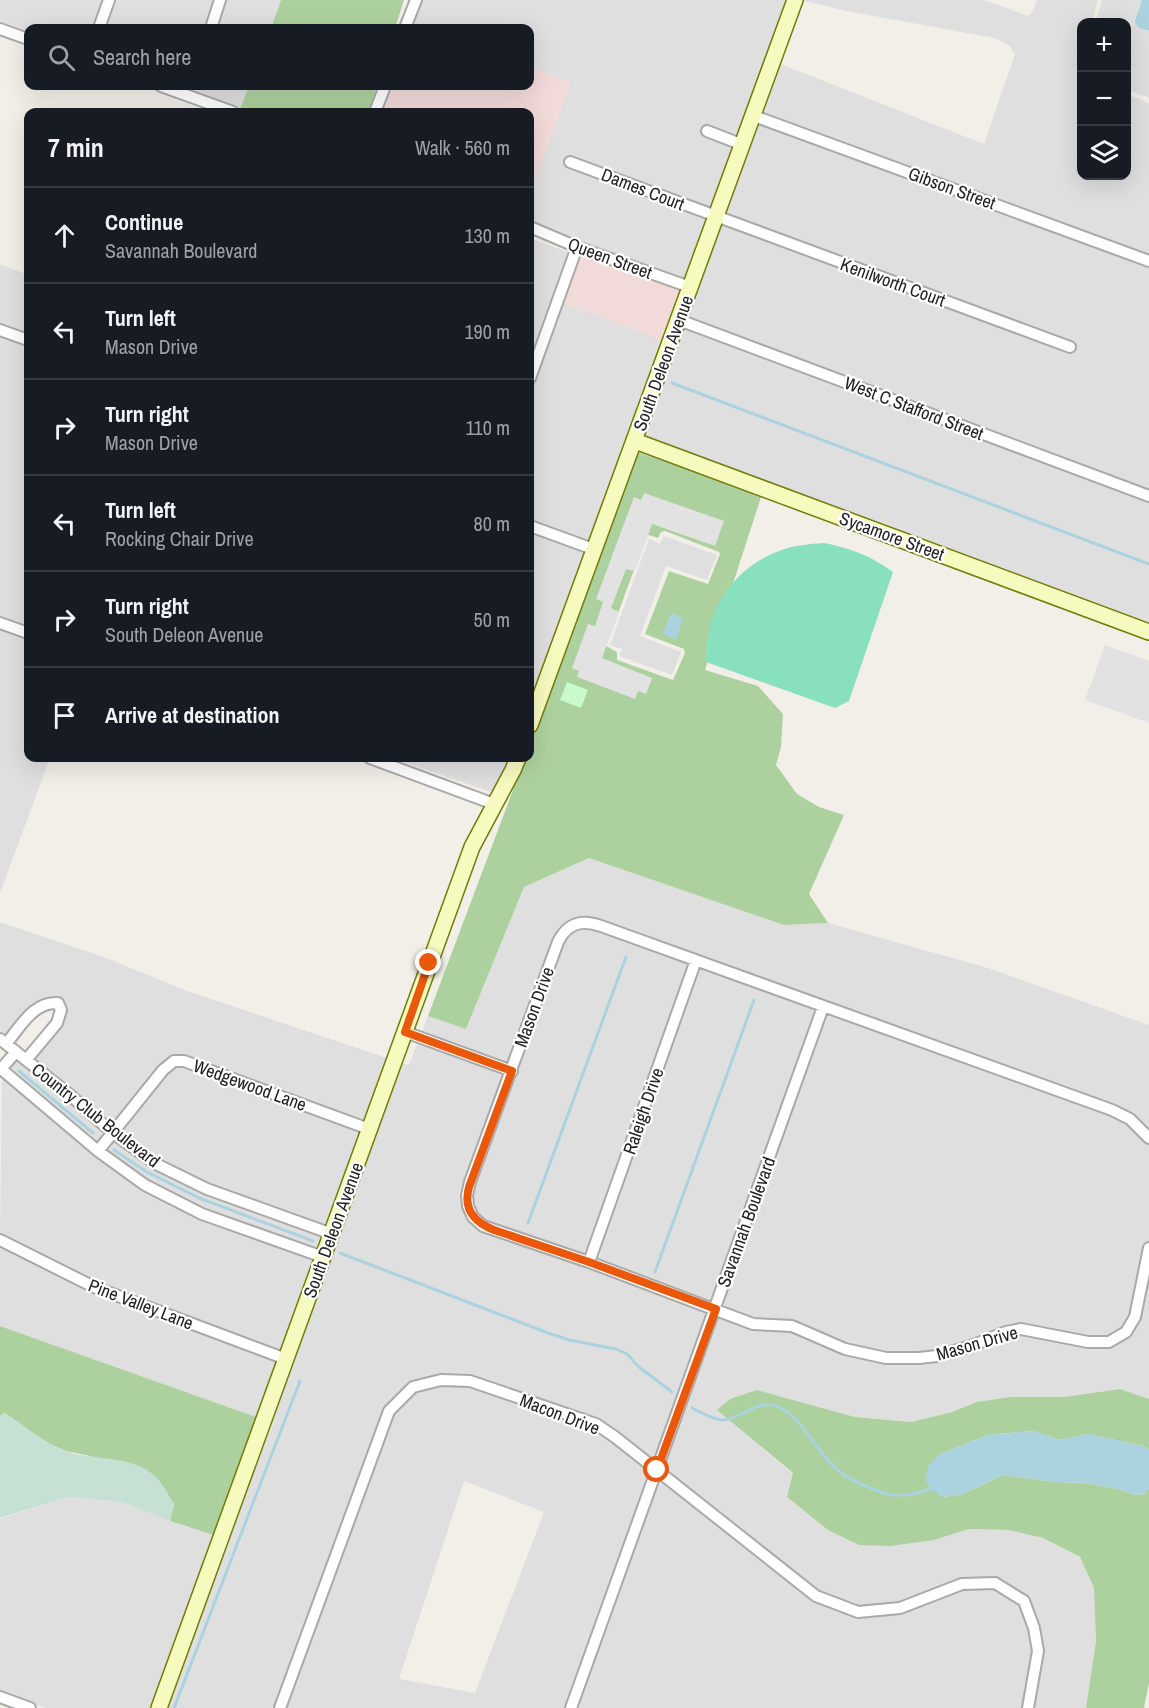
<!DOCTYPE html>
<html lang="en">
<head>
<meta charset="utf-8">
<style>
	:root { --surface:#171b24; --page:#20242c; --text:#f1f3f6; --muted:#9ea1a6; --line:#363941 }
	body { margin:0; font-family:"Archivo Narrow",sans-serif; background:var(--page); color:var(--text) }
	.controls { position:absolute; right:18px; top:18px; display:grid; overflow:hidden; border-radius:12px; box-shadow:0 6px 24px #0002 }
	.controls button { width:54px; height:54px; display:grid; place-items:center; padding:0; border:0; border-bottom:2px solid var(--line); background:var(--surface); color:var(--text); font:30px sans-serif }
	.stop { position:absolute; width:18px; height:18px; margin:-14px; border:4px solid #ea580c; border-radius:50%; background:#fff }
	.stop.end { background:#ea580c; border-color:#fff; box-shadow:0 2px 6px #0008 }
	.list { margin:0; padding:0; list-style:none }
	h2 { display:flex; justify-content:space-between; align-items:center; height:78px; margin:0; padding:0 24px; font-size:26px }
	h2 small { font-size:20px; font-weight:400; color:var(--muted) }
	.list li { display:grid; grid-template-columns:39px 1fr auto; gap:18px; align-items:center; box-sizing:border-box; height:96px; padding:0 24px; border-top:2px solid var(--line) }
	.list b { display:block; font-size:22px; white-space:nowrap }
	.list p { margin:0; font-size:20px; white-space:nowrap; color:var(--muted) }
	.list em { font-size:20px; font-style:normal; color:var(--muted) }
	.icon { flex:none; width:33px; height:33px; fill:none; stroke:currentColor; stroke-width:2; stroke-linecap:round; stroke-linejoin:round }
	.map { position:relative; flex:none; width:1149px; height:1708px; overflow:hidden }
	.search { position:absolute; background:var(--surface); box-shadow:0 6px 24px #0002; left:24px; top:24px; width:510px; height:66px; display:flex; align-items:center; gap:15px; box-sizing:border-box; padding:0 21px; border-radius:12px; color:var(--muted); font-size:22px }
	.panel { position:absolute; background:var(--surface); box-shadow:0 6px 24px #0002; left:24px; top:108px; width:510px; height:654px; border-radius:12px }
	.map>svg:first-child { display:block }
	.residential { fill:#e0dfdf; fill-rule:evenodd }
	.commercial { fill:#f2dad9 }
	.forest { fill:#add19e; fill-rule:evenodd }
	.wetland { fill:#c6e0d4 }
	.park { fill:#c8facc }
	.pitch { fill:#88e0be }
	.parking { fill:#e2e2e2 }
	.water { fill:#aad3df }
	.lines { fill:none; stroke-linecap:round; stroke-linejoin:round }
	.stream { stroke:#aad3df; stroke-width:3 }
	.street-casing { stroke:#a9a9a9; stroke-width:14 }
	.secondary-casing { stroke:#707d05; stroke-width:18 }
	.street { stroke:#fff; stroke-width:10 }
	.secondary { stroke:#f7fabf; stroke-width:15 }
	.route { stroke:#ea580c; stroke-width:8 }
	.labels { text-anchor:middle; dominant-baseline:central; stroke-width:4.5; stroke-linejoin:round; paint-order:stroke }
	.street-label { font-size:18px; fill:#222; stroke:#fff }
</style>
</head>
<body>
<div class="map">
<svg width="1149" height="1708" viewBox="0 0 1149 1708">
	<rect width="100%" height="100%" fill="#f2efe9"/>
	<path class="residential" d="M0 0H104L94 28H28V31L9 24 7 26 0 23Z
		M114 0H215L206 28H104Z
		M225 0H281L271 28H216Z
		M421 0H790L741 138 705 125 701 134 737 148 713 210 568 155 564 165 709 220 688 280 530 222V194L570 82 530 67V28H425L412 24Z
		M800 0H984L1028 16 1032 13 1037 0H1098L1092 22H1082L1081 58 1078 73 1082 76V176H1126L1127 94 1149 103V256L760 112 778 63 984 144 1015 54 1010 46 994 38 847 11Z
		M1102 0H1149V98L1127 89 1126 22H1096Z
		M197 86H249L240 109 195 92Z
		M757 122 1149 267V490L685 316 718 224 1072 353 1076 344 722 214Z
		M530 238 570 253 530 364Z
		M0 264 28 275V334L0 324Z
		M562 302 666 342 591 543 530 520V391Z
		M682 326 1149 502V627L641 437Z
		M0 335 28 346V628L0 618Z
		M530 531 587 553 530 711Z
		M664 536 717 555 707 580 666 566 640 636 681 652 672 675 619 656 622 649 610 645 649 539 660 544Z
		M0 629 28 639V758H50L0 893Z
		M395 758H513L494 793 395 759Z
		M589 858 784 925 828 923 988 968 1149 1025V1399L1120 1389 1064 1397H1010L977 1402 952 1412 911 1422 855 1417 757 1390 717 1410 793 1474 787 1497 828 1530 934 1540 969 1529 1009 1530 1043 1538 1081 1558 1094 1588 1096 1641 1086 1708H163L249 1473 273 1424 268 1421 399 1062 409 1065 428 1016 466 1028 524 887ZM464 1481 544 1512 475 1693 399 1679Z
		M0 922 104 957 187 991 390 1059 367 1123 186 1056H174L171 1057 113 1125 33 1059 61 1024 62 1000 58 998 49 997 35 1003 6 1037 0 1032Z
		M16 1059 106 1133 97 1144 8 1068Z
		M175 1066H183L363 1133 329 1227 209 1184 159 1160 120 1131 166 1074Z
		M2 1076 97 1158 143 1190 200 1219 316 1260 283 1352 96 1282 0 1234Z
		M114 1139 154 1169 205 1194 325 1237 320 1250 204 1209 148 1181 105 1150Z
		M0 1245 280 1362 259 1418 0 1326Z
		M68 1497 122 1502 183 1526 216 1536 153 1708H45L0 1691V1519Z"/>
	<path class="commercial" d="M530 67 571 82 530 194V112H380L390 86H530Z
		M580 253 684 290 666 342 562 302Z"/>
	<path class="forest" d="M281 0H404L395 28H271Z
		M249 86H377L368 112H248L240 109Z
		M636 452 762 494 705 670 758 686 783 714 781 747 776 765 797 794 819 807 844 815 809 894 828 923 784 925 589 858 524 887 466 1029 428 1016 525 758H530V744L564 643ZM665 531 719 552 720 554 708 584 669 571 645 634 684 649 685 653 673 680 617 660V652L606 646 646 537 649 535 658 538 661 532Z
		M0 1326 259 1418 216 1536 170 1521 174 1504 90 1456 66 1451 43 1441 5 1413 0 1416Z
		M1120 1389 1149 1399V1450L1143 1446 1088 1434 1059 1440 1033 1431 988 1435 940 1454 943 1497 963 1494 1003 1475 1056 1482 1086 1483 1123 1490 1135 1495 1144 1494 1149 1488V1683L1144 1708H1086L1096 1641 1094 1588 1080 1557 1043 1538 1009 1530 969 1529 934 1540 890 1546 859 1545 828 1530 787 1497 793 1473 717 1410 730 1399 757 1390 855 1417 911 1422 952 1412 977 1402 1010 1397H1064Z"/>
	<path class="wetland" d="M4 1413C25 1425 41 1441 63 1450 93 1462 130 1453 156 1477 163 1484 169 1496 174 1504L170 1521 122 1502 68 1497 0 1518V1416Z"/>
	<path class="park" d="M567 682 588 690 581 708 560 700Z"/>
	<path class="pitch" d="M824 543C851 548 871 556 893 572L849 701 835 708 706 662C705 613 731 569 779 551 794 545 809 544 824 543Z"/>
	<path class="parking" d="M644 493 724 521 715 546 652 524 635 571 626 569 611 608 619 612 602 658 652 678 646 694 638 691 635 699 577 677 579 671 572 668 588 624 595 626 603 602 596 599 634 497 641 500Z
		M1105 645 1149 661V723L1085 700Z"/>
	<path class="water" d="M1142 0H1149V31L1138 27 1135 21Z
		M671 613 683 618 676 639 663 634Z
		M1033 1431 1059 1440 1088 1434 1143 1446 1149 1450V1488L1144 1494 1135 1495 1123 1490 1086 1483 1056 1482 1003 1475 963 1494 943 1497 933 1491 925 1480 928 1466 940 1454 988 1435Z"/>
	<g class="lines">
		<path class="stream" d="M672 383 1149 564
			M19 1071 93 1133
			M114 1150 147 1172 199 1198 313 1241
			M528 1223 626 957
			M340 1253 548 1333 569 1340 616 1349 627 1354 639 1367 672 1392
			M655 1272 754 1000
			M692 1408C701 1413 712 1419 722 1420 742 1420 758 1397 779 1407 801 1417 817 1451 835 1468 845 1478 880 1494 894 1495 907 1496 923 1492 935 1487
			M174 1708 300 1381"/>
		<g class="street-casing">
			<path id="street" d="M99 28 109 0
				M211 28 220 0
				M405 28 416 0
				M0 29 28 39
				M161 86 233 112
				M375 112 385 86
				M754 116 1149 261
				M707 131 743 145
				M570 162 1070 347
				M530 227 577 247 690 287
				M679 320 1149 496
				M0 330 28 340
				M530 378 577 247
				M530 526 593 549
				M0 623 28 633
				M370 758 494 804
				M405 1032 512 1071
				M0 1039 71 1096 113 1133 156 1164 207 1189 332 1234
				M6 1044C20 1027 34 1001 58 1003L61 1010 57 1023 26 1060
				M0 1068 98 1151 145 1185 202 1214 323 1257
				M0 1070 16 1052
				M1149 1138 1130 1119 1112 1110 601 926C582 919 567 923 558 942L470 1182 467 1195 468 1206 473 1217 483 1226 589 1262 753 1324 792 1326 845 1349 886 1358H919L937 1356 971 1346 1006 1332 1021 1329 1088 1342H1109L1126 1332 1135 1317 1149 1248
				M98 1151 163 1070 174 1061H184L369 1129
				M0 1240 94 1287 286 1359
				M589 1262 696 960
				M0 1697 30 1708
				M280 1708 389 1411 413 1387 441 1380 470 1381 596 1424 615 1437 816 1596 858 1612 900 1608 962 1584 995 1583 1024 1601 1034 1628 1038 1651 1028 1708
				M571 1708 823 1007"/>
		</g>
		<g class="secondary-casing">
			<path id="secondary" d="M635 441 1149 632
				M530 725 795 0
				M159 1708 472 847 513 770 518 758"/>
		</g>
		<use href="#street" class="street"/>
		<use href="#secondary" class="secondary"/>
	</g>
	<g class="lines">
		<path class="route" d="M429 963 405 1032 512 1071 469 1187C463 1209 474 1222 494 1230L589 1262 716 1309 657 1470"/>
	</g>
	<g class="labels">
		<g class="street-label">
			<text transform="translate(952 188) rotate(20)">Gibson Street</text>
			<text transform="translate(643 189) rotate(21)">Dames Court</text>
			<text transform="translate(610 258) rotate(20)">Queen Street</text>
			<text transform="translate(893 282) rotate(20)">Kenilworth Court</text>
			<text transform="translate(663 363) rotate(-70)">South Deleon Avenue</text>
			<text transform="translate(914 408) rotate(21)">West C Stafford Street</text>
			<text transform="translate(892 536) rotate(20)">Sycamore Street</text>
			<text transform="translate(534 1007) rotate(-70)">Mason Drive</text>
			<text transform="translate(250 1085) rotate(20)">Wedgewood Lane</text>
			<text transform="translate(643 1111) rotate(-71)">Raleigh Drive</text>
			<text transform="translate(96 1115) rotate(38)">Country Club Boulevard</text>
			<text transform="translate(746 1222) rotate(-70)">Savannah Boulevard</text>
			<text transform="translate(333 1230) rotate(-70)">South Deleon Avenue</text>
			<text transform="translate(141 1304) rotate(21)">Pine Valley Lane</text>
			<text transform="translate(977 1343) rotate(-16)">Mason Drive</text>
			<text transform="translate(560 1414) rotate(21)">Macon Drive</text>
		</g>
	</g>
</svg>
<div class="controls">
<button>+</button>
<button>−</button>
<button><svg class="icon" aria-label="layers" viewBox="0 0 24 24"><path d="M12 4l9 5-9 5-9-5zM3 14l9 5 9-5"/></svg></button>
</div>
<div class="stop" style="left:657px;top:1470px"></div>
<div class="stop end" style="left:429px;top:963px"></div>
<div class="search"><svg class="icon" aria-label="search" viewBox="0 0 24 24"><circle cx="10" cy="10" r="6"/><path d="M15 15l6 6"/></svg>Search here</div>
<section class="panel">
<h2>7 min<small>Walk · 560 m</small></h2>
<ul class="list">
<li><svg class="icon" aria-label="ahead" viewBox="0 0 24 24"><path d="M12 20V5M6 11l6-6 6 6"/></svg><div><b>Continue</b><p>Savannah Boulevard</p></div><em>130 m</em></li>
<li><svg class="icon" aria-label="left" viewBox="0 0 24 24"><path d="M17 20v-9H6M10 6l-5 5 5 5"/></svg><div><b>Turn left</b><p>Mason Drive</p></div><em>190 m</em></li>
<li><svg class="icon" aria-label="right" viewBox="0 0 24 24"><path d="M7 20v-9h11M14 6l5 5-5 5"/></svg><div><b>Turn right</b><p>Mason Drive</p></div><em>110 m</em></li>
<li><svg class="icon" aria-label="left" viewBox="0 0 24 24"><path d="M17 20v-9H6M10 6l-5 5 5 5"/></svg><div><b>Turn left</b><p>Rocking Chair Drive</p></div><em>80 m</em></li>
<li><svg class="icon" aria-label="right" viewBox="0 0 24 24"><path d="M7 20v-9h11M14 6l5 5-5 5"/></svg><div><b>Turn right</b><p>South Deleon Avenue</p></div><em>50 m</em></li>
<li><svg class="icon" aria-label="arrive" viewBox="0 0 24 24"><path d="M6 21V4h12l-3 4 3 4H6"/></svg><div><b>Arrive at destination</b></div></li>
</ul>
</section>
</div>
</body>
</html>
